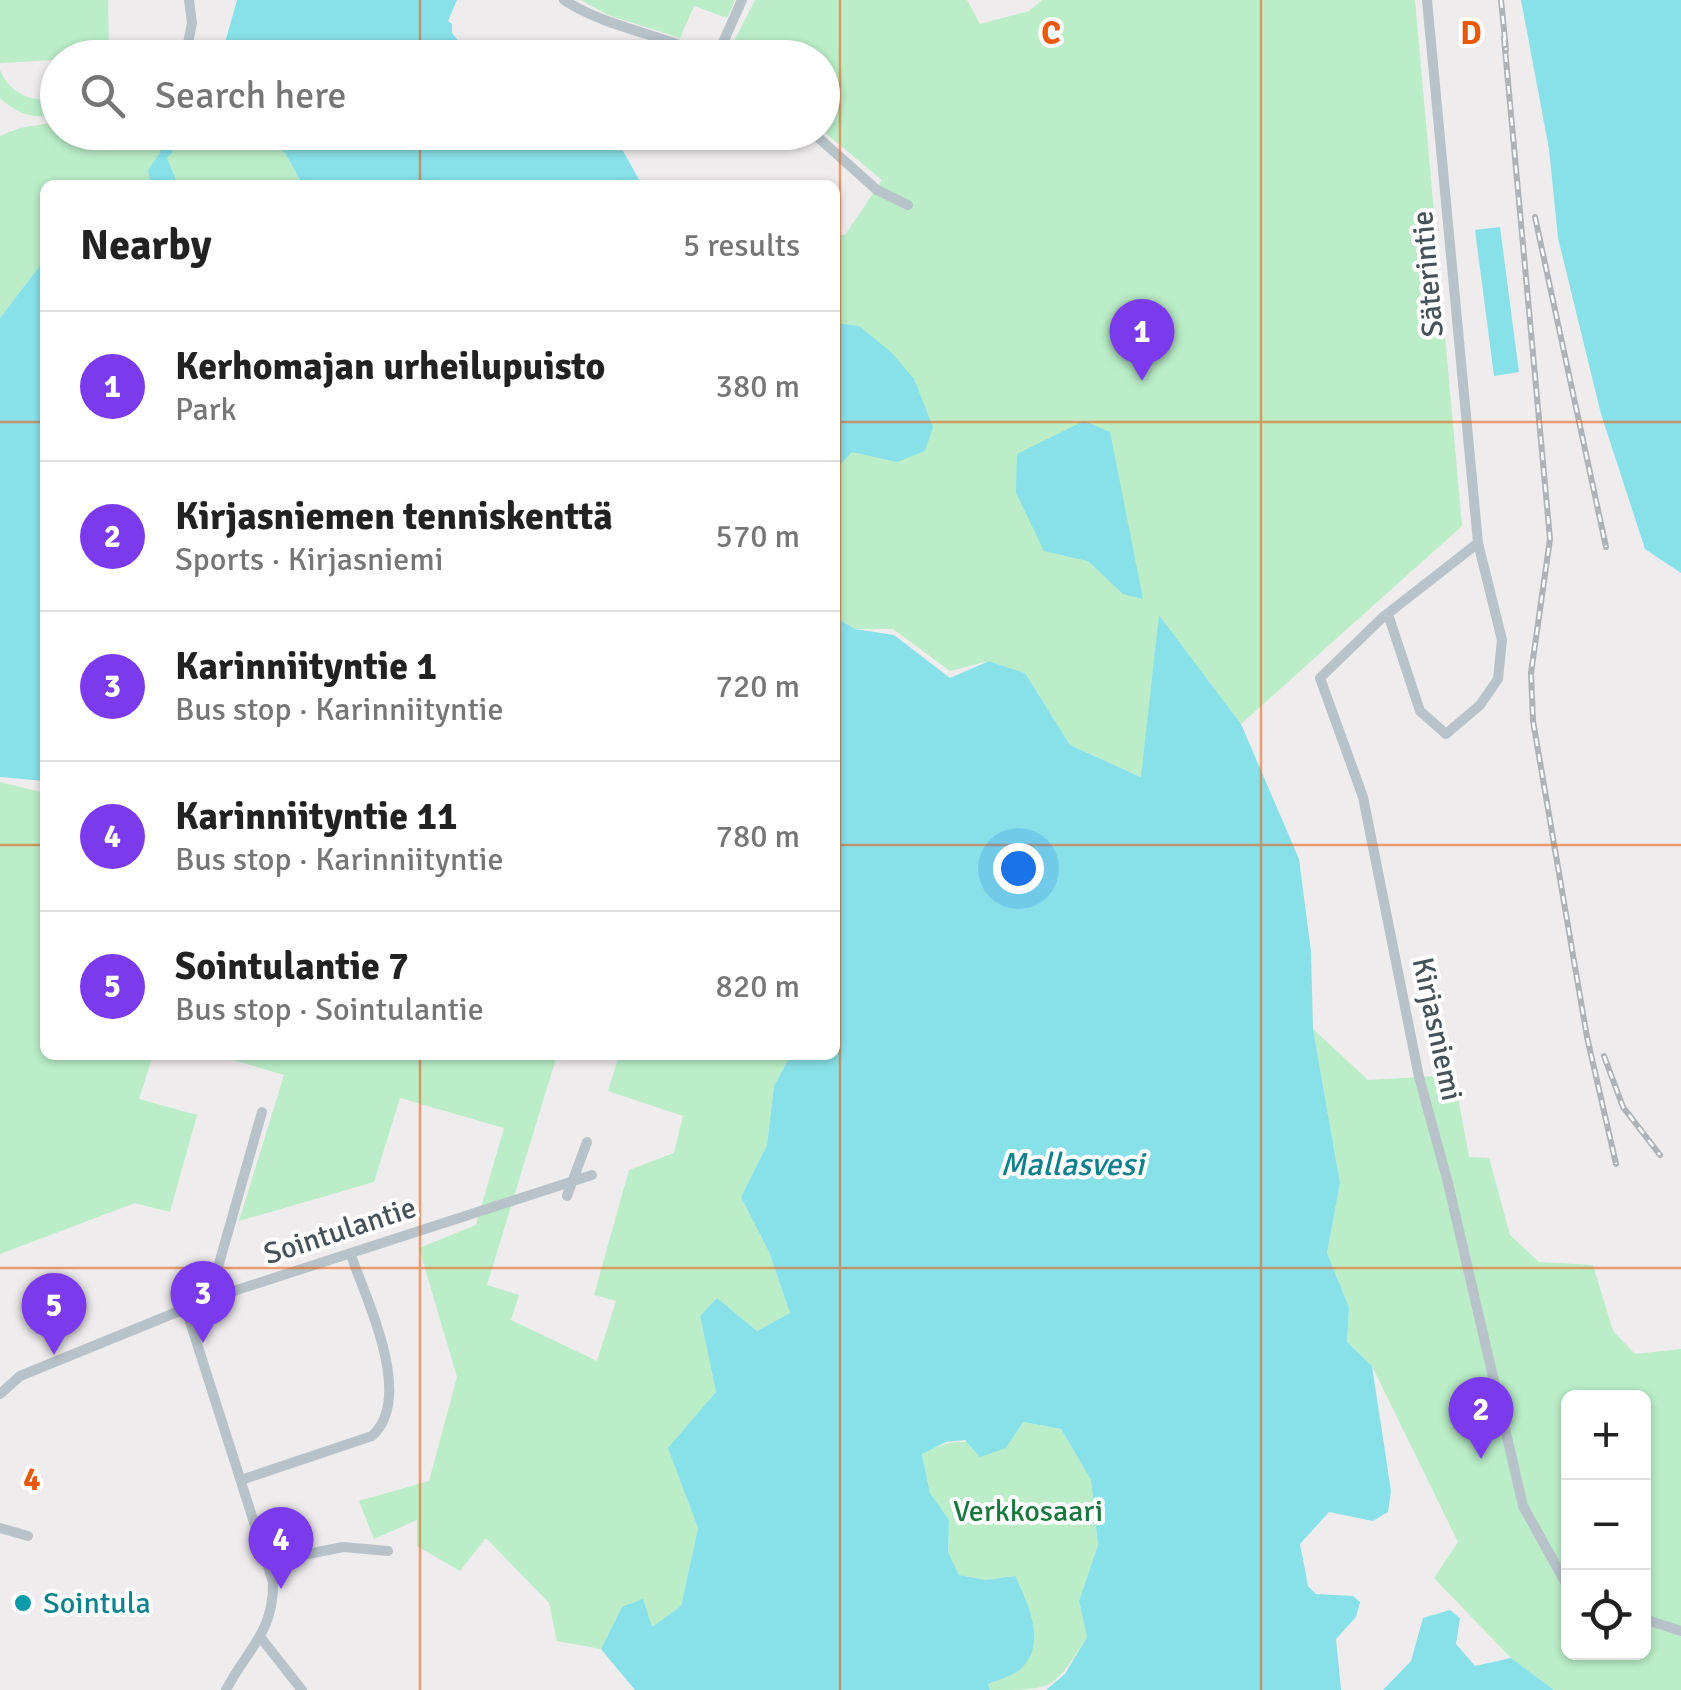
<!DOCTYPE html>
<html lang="en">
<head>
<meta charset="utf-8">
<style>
	:root { --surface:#fff; --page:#f6f6f6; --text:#222; --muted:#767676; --line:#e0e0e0; --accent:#7c3aed }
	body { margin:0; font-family:Signika,sans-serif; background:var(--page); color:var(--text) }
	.controls { position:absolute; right:30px; bottom:30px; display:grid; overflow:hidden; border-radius:15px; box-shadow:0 2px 8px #0004 }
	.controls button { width:90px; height:90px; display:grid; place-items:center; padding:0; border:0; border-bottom:2px solid var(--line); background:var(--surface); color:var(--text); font:50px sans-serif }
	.you { position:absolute; left:1018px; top:868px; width:35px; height:35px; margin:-25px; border:8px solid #fff; border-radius:50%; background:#1a73e8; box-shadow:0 0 0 15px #1a73e833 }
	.badge { display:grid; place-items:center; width:65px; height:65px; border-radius:50%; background:var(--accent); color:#fff; font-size:32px; font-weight:700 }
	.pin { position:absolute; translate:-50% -82px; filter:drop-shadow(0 2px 5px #0008) }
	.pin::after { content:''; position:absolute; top:52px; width:35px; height:30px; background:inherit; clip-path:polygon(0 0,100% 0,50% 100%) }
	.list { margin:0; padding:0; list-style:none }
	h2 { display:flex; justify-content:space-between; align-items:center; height:130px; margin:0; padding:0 40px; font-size:42px }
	h2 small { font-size:32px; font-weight:400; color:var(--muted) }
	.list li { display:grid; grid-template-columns:65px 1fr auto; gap:30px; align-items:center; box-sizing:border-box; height:150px; padding:0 40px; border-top:2px solid var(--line) }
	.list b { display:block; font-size:38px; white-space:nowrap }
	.list p { margin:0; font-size:32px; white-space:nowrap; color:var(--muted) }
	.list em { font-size:32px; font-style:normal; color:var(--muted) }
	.icon { flex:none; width:55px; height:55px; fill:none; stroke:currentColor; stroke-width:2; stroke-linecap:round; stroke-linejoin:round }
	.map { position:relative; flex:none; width:1681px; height:1690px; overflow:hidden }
	.search { position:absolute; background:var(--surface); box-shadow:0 2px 8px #0004; left:40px; top:40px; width:800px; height:110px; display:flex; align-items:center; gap:25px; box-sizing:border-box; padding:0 35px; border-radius:55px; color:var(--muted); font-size:38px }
	.panel { position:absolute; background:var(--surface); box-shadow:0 2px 8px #0004; left:40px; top:180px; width:800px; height:880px; border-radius:15px }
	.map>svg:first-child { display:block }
	.green { fill:#baedc8; fill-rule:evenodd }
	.water { fill:#88e1e9 }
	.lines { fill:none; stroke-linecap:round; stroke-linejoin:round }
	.minor { stroke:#b8c3c9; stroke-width:10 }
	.rail-casing { stroke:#afb3b7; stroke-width:6 }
	.rail { stroke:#fff; stroke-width:2.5; stroke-dasharray:8; stroke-linecap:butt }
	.grid { fill:none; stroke:#e8590c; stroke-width:2.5; stroke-opacity:0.55 }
	.culture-dot { fill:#0f9aa8; stroke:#fff; stroke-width:4 }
	.labels { text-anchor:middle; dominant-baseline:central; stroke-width:8; stroke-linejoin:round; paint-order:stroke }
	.street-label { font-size:30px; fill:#455259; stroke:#fff }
	.park-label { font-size:30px; fill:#18783d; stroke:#fff }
	.culture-label { font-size:30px; fill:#0d838f; stroke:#fff; text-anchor:start }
	.water-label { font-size:32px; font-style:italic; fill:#0f818d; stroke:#fff }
	.grid-label { font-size:32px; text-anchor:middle; font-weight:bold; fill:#e8590c; stroke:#fff; stroke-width:8; stroke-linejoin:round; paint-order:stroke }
</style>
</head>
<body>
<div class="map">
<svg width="1681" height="1690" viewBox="0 0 1681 1690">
	<rect width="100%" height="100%" fill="#efeced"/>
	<path class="green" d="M0 0H108L109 57 0 63Z
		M581 0H735L727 18 694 6 680 38 608 15Z
		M755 0H967L980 24 1029 11 1042 0H1415L1462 526 1241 724 1160 617 1142 777 1070 745 1025 673 989 661 950 671 893 629H855L835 617V235H845L882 180 823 131 822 58 734 57 731 47Z
		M0 70C9 93 34 105 57 97V114C34 120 17 114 0 98Z
		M57 122 58 132 263 133 285 153 303 185H45V259L0 318V136L20 128Z
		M0 782 45 793V1055H153L139 1099 197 1115 170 1212 135 1203 0 1254Z
		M1313 1029 1368 1080 1454 1075 1469 1157 1489 1158 1510 1235 1539 1262 1593 1265 1613 1331 1635 1354 1681 1349V1690H1554L1511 1658 1434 1578 1458 1542 1372 1366 1347 1342 1349 1307 1327 1253 1340 1183ZM1568 1398H1644V1652H1568Z
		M217 1055H557L487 1285 519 1295 511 1320 597 1361 616 1301 594 1295 629 1170 674 1153 683 1116 608 1091 619 1055H791L774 1086 767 1145 741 1197 769 1252 790 1313 757 1331 717 1298 700 1316 716 1392 669 1448 698 1528 681 1606 652 1628 622 1607 601 1649 557 1641 549 1603 486 1538 460 1571 417 1546V1520L374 1539 359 1501 429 1481 457 1377 419 1248 476 1225 504 1128 400 1098 374 1182 239 1221 284 1075Z
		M1023 1422 1061 1429 1091 1480 1098 1545 1079 1601 1087 1637C1053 1690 1055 1690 990 1690L988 1684 1018 1671 1015 1576 986 1580 959 1575 948 1552 949 1520 930 1493 922 1453C956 1437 971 1441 1006 1448Z"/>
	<path class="water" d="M237 0H457L448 21 452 24V33L469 54 467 58 221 57Z
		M1521 0H1681V573L1645 549 1601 414 1558 238 1549 149Z
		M167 133H178L172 142V153L167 158 178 185H151L148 170 160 153 162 139Z
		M263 133H613L642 185H303L285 153Z
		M1500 227 1519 372 1494 376 1475 230Z
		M45 259V781L0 777V318Z
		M835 323 859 326 891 352 914 379 933 427 925 451 897 462 852 452 835 470Z
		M1084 421 1110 432 1143 599 1123 594 1088 561 1044 551 1016 493 1017 454Z
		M1159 615 1241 724 1299 859 1311 952 1313 1029 1340 1183 1327 1253 1349 1307 1347 1342 1372 1366 1391 1491 1388 1512 1373 1521 1329 1512 1300 1544 1308 1586 1316 1594 1353 1596 1360 1602 1356 1617 1336 1639 1341 1690H1046L1065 1674 1087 1637 1079 1601 1098 1545 1091 1480 1061 1429 1023 1422 1006 1448 980 1457 965 1440 946 1442 922 1454 930 1493 949 1520 948 1552 959 1575 986 1580 1015 1576C1028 1603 1049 1647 1018 1671 1010 1677 997 1680 988 1684L990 1690H635L601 1649 622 1607 643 1599 652 1627 681 1606 698 1528 668 1448 716 1392 700 1316 717 1298 757 1331 790 1313 769 1252 741 1197 767 1145 774 1086 791 1055H835V617L855 629 894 635 950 678 989 661 1025 673 1070 745 1141 777Z
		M1450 1610 1460 1618 1456 1644 1475 1666 1511 1658 1554 1690H1383L1411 1661 1423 1618Z"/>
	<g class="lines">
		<path class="minor" d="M564 0C609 29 663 34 711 58
			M188 43 192 23 189 0
			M716 58 742 0
			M812 132 877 190 908 205
			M1478 543 1382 618 1320 678 1363 797 1419 1077 1448 1183 1523 1506 1568 1587
			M1388 614 1420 711 1446 734 1480 705 1498 679 1502 640 1478 543 1427 0
			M567 1196 587 1142
			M209 1299 262 1112
			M186 1309 273 1582C274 1633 247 1649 226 1690
			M0 1394 20 1376 209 1299 592 1175
			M241 1480 372 1436C415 1397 366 1300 351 1255
			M0 1528 28 1536
			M268 1562 343 1547 388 1551
			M1644 1619 1681 1631
			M261 1638 302 1690"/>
		<g class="rail-casing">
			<path id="rail" d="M1501 0 1506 50
				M1504 38 1550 539 1531 673 1533 721 1587 1037 1616 1164
				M1535 217 1606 547
				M1604 1056 1623 1107 1660 1155"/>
		</g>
		<use href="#rail" class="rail"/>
	</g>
	<path class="grid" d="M420 0V58M840 0V1690M1261 0V1690M420 132V185M0 422H45M835 422H1681M0 845H45M835 845H1681M420 1055V1690M0 1268H1681"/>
	<circle class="culture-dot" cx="23" cy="1603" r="10"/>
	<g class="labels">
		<g class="street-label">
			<text transform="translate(1428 274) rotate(-95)">Säterintie</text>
			<text transform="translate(1437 1029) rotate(78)">Kirjasniemi</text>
			<text transform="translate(340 1231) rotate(-18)">Sointulantie</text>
		</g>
		<g class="park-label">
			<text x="1028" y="1511">Verkkosaari</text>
		</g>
		<g class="culture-label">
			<text x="43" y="1603">Sointula</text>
		</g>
		<g class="water-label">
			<text x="1072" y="1164">Mallasvesi</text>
		</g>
	</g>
	<g class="grid-label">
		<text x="1051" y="44">C</text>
		<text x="1471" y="44">D</text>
		<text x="32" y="1490">4</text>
	</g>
</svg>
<div class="controls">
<button>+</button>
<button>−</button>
<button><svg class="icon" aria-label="locate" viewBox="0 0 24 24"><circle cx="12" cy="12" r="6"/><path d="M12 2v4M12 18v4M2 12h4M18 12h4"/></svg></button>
</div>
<div class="you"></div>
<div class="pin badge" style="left:1142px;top:381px">1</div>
<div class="pin badge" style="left:1481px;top:1459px">2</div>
<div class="pin badge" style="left:203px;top:1343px">3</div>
<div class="pin badge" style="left:281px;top:1589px">4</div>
<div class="pin badge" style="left:54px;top:1355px">5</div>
<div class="search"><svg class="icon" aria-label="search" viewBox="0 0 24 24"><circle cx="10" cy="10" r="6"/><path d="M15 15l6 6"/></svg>Search here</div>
<section class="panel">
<h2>Nearby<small>5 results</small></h2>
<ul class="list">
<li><span class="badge">1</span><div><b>Kerhomajan urheilupuisto</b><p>Park</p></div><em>380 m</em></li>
<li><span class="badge">2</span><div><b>Kirjasniemen tenniskenttä</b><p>Sports · Kirjasniemi</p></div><em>570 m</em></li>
<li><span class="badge">3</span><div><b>Karinniityntie 1</b><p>Bus stop · Karinniityntie</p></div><em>720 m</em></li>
<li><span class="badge">4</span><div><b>Karinniityntie 11</b><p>Bus stop · Karinniityntie</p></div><em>780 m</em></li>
<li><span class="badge">5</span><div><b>Sointulantie 7</b><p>Bus stop · Sointulantie</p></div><em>820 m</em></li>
</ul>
</section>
</div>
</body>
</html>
